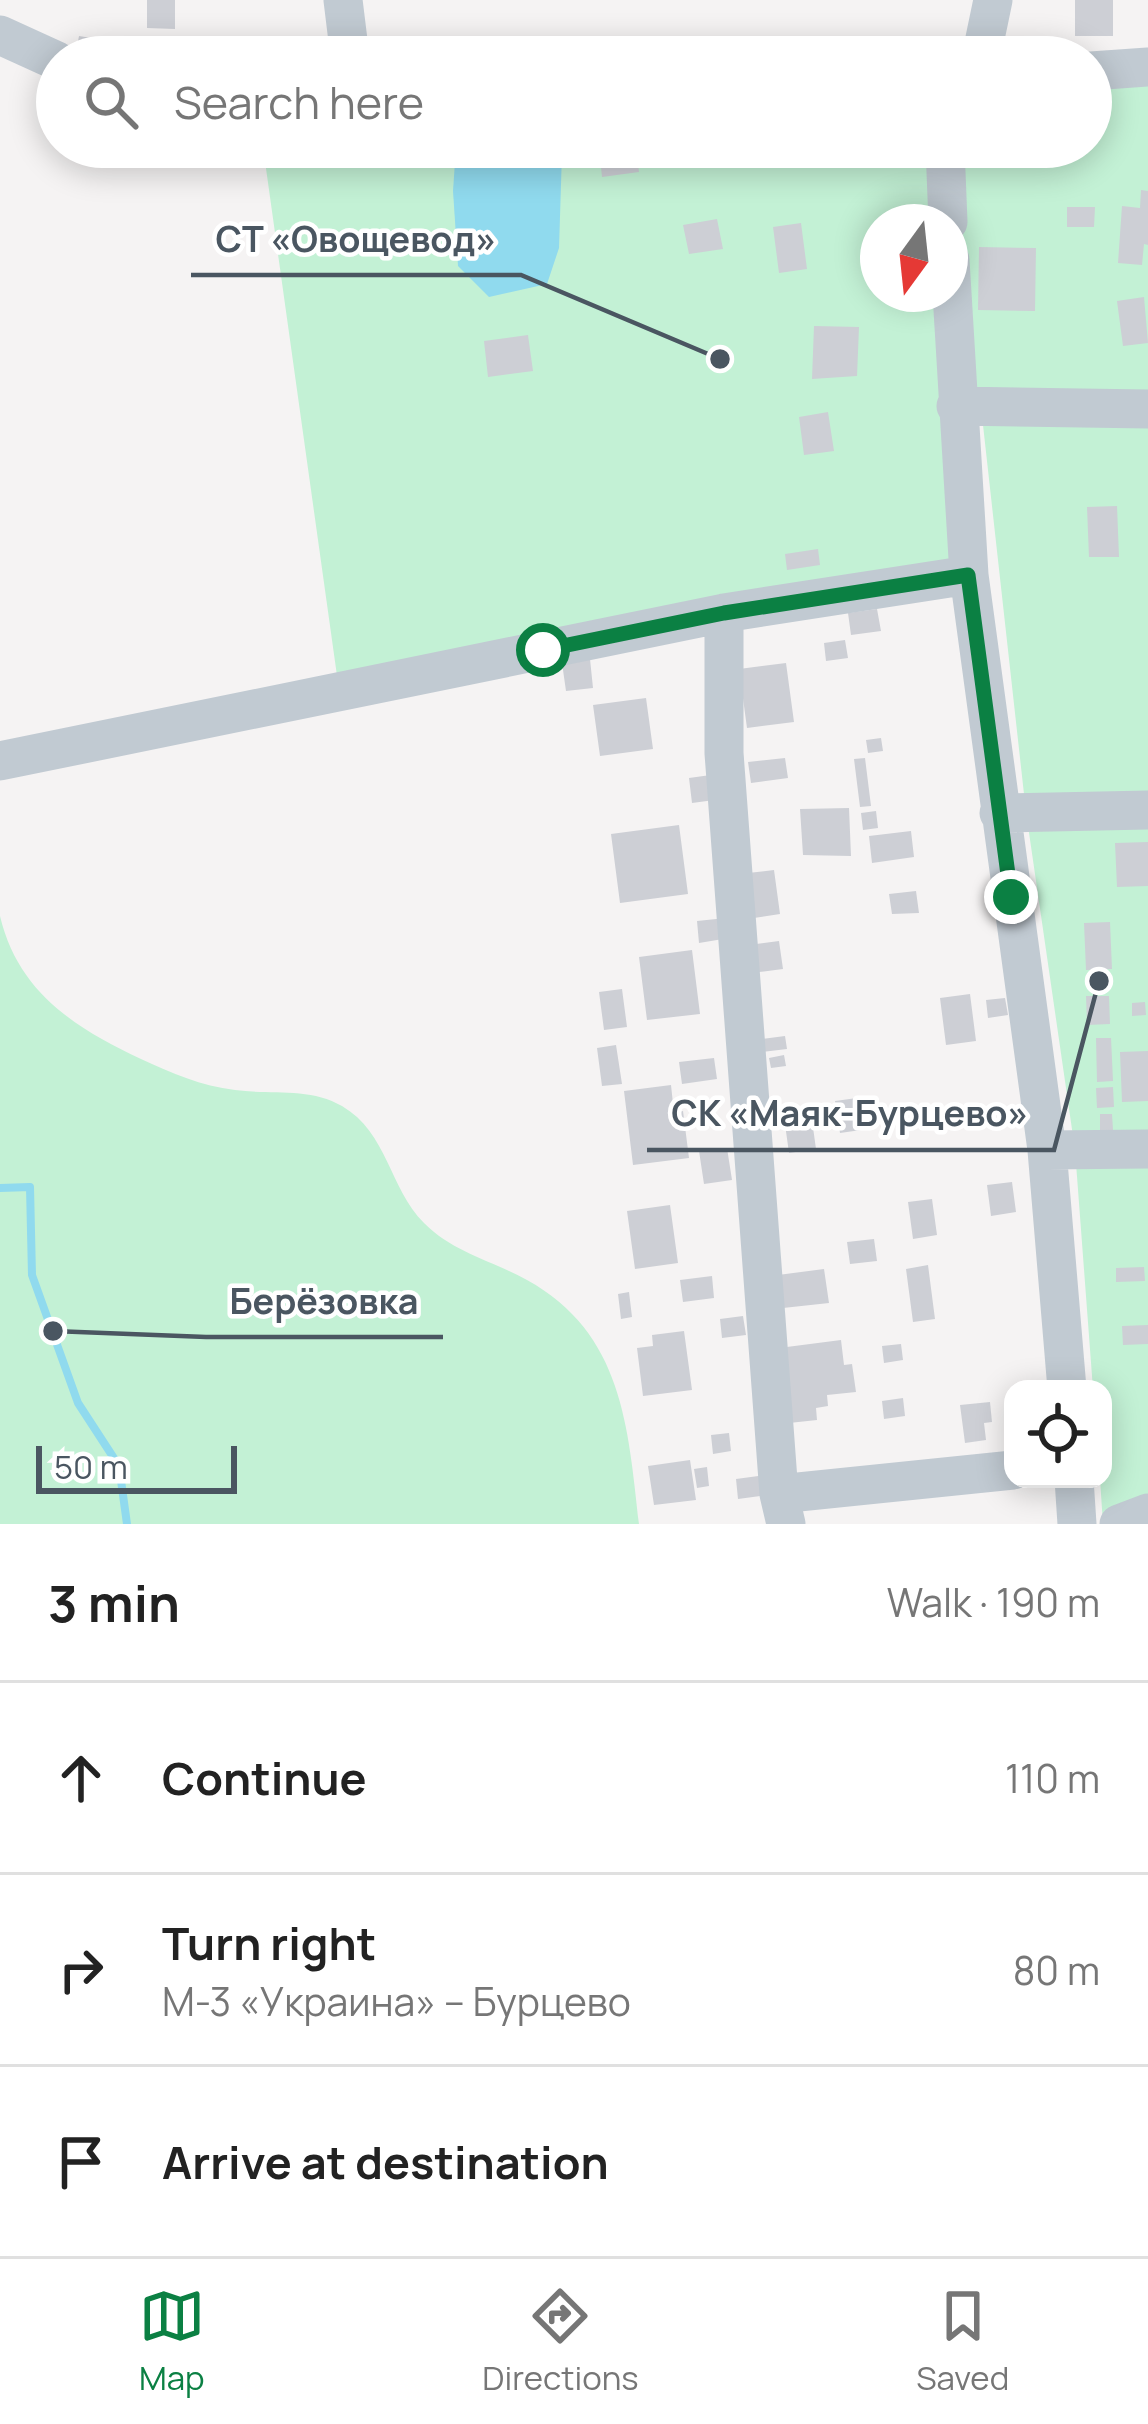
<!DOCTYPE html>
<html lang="en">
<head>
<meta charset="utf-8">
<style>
	:root { --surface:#fff; --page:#f2f2f2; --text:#222; --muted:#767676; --line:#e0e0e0; --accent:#0b8043 }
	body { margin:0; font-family:Manrope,sans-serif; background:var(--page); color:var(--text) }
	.controls { position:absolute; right:36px; bottom:36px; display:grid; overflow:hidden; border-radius:24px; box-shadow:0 6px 30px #0003 }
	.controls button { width:108px; height:108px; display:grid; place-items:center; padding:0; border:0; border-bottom:3px solid var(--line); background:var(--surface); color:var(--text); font:60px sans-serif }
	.compass { position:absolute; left:860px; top:204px; width:108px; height:108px; border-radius:50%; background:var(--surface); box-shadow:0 6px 30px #0003; rotate:195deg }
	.scale { position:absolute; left:36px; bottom:30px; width:201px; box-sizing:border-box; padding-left:12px; border:6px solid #4a5661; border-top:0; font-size:33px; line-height:42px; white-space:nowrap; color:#4a5661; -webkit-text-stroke:9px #fff; paint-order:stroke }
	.stop { position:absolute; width:36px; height:36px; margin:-27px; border:9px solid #0b8043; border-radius:50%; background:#fff }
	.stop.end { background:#0b8043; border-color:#fff; box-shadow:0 3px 12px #0008 }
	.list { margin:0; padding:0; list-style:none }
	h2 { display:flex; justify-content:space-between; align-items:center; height:156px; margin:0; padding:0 48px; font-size:51px }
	h2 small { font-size:39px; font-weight:400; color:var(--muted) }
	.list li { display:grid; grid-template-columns:78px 1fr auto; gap:36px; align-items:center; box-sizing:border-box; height:192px; padding:0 48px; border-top:3px solid var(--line) }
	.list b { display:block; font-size:45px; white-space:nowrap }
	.list p { margin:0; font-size:39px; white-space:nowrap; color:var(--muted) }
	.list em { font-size:39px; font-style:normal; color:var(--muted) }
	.icon { flex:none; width:66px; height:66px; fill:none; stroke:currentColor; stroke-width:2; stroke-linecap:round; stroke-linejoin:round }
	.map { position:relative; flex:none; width:1148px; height:1524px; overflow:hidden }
	.search { position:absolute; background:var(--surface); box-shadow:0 6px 30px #0003; left:36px; right:36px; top:36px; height:132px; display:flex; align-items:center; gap:30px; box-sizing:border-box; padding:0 42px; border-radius:66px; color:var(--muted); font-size:45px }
	.sheet { height:732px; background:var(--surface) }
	nav { display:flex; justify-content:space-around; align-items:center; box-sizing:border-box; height:168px; border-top:3px solid var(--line); background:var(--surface); font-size:33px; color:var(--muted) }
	nav a { display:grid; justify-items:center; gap:6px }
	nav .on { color:var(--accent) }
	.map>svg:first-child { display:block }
	.green { fill:#c3f1d5; fill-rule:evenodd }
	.water { fill:#90daee }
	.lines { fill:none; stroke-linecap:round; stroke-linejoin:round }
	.stream { stroke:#90daee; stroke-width:8 }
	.building { fill:#cdcfd5 }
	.minor { stroke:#c1cad2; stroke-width:39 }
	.route { stroke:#0b8043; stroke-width:15 }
	.leader { fill:none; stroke:#4a5661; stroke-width:4.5 }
	.callout-dot { fill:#4a5661; stroke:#fff; stroke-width:4.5 }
	.callout-label { font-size:36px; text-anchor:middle; font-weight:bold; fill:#4a5661; stroke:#fff; stroke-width:9; stroke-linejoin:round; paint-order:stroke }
</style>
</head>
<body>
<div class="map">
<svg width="1148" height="1524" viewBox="0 0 1148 1524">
	<rect width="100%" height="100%" fill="#f5f3f3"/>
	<path class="green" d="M1148 69V1524H1103L1100 1479H1103V1389H1093L1075 1150 1026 812 983 425H959L969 575 339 690 263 147H1091V72ZM878 222H950V294H878Z
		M0 916C18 992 75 1028 141 1059 172 1073 201 1086 235 1090 271 1095 310 1087 342 1106 388 1133 389 1188 424 1223 454 1253 491 1260 527 1280 623 1333 628 1427 639 1524H0Z"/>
	<path class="water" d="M456 147H558L562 152 559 248 547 284 489 297 458 266 453 191Z"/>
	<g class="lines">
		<path class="stream" d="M0 1188 30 1187 32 1275 78 1403 119 1466 127 1524"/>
	</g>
	<path class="building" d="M147 0H175V29L147 28Z
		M1075 0H1113V36H1075Z
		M79 36 110 41 107 57H75Z
		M333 38 335 57H303L300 45Z
		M636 147 639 172 602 177 599 148Z
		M745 147H799L801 155 750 164Z
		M1141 190 1148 191V245L1144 244 1142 265 1118 263 1122 206 1140 208Z
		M1067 207H1095L1094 227H1067Z
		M717 219 723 249 689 254 683 225Z
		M801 223 807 269 779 273 773 227Z
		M979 247 1036 248 1035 311 978 310Z
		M1144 297 1148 343 1123 346 1117 301Z
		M814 326 859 327 857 376 812 379Z
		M528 335 533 371 488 377 484 341Z
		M828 412 834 451 804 455 799 417Z
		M1117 506 1119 557H1089L1087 507Z
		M818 549 820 565 787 570 785 554Z
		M877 609 881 631 851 635 848 613Z
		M845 640 848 658 826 661 824 643Z
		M590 659 593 688 566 691 562 663Z
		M786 663 794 722 747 728 739 669Z
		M646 698 653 749 600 756 593 705Z
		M881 738 883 751 868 753 866 740Z
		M785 758 788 778 751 783 748 762Z
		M865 758 871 806 860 807 854 759Z
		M718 774 722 799 692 803 689 778Z
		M849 808 851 856 803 855 800 809Z
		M876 811 878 828 863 830 861 813Z
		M679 825 688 894 620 903 611 834Z
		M911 831 914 857 872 863 869 836Z
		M1148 842V886L1117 887 1115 843Z
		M774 870 780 914 754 918 748 873Z
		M916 891 919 913 892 914 889 894Z
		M726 918 729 938 699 943 697 921Z
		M1110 922 1112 969 1086 970 1084 923Z
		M779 941 783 969 759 972 756 944Z
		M692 950 700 1014 647 1020 639 957Z
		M622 989 627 1027 604 1030 599 992Z
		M970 994 976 1041 946 1045 940 998Z
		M1086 996H1109L1110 1024 1087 1025Z
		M1005 998 1008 1015 988 1018 986 1000Z
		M1145 1002 1146 1015 1132 1016V1003Z
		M785 1036 787 1049 762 1052 761 1039Z
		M1096 1038H1111L1113 1081 1097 1082Z
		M616 1045 622 1084 602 1086 597 1048Z
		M1148 1051V1101L1122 1102 1120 1052Z
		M784 1055 786 1066 771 1068 769 1058Z
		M714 1058 717 1079 682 1084 679 1062Z
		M671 1085 674 1113 683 1111 689 1158 633 1165 624 1091Z
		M1113 1087 1114 1107 1097 1108 1096 1088Z
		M857 1098 861 1130 840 1133 835 1101Z
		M811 1113 816 1149 789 1153 784 1117Z
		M1100 1114H1112L1113 1130H1100Z
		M727 1148 732 1180 704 1184 699 1151Z
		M1012 1182 1016 1212 991 1216 987 1185Z
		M932 1199 937 1235 913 1239 908 1202Z
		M670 1205 678 1263 635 1269 627 1211Z
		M874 1239 877 1261 850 1264 847 1242Z
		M928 1265 935 1319 913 1322 906 1269Z
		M1144 1267 1145 1281 1116 1282V1268Z
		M824 1269 829 1303 783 1308 778 1275Z
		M712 1276 714 1298 683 1302 680 1280Z
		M629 1292 632 1317 621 1319 618 1294Z
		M743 1316 746 1335 722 1338 720 1319Z
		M1148 1325V1344L1123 1345 1122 1326Z
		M684 1331 692 1390 643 1396 637 1348 653 1346 652 1335Z
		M841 1340 844 1365 852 1364 856 1392 827 1395 828 1406 816 1408 817 1420 789 1423 779 1348Z
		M901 1344 903 1360 884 1363 882 1346Z
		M903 1398 905 1416 884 1419 882 1401Z
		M990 1402 992 1422 984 1423 986 1440 965 1443 960 1405Z
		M729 1433 731 1451 713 1454 711 1435Z
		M690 1460 696 1500 654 1505 648 1466Z
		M707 1467 709 1486 697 1488 694 1469Z
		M765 1475 768 1495 738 1499 736 1479Z"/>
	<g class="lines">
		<path class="minor" d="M343 0 350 57
			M0 35 57 61
			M972 57 983 48 993 0
			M1091 71 1148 67
			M945 147 948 222
			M950 260 969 575 1047 1150 1067 1389
			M956 406 1148 409
			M724 613V753L779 1494 786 1524
			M0 761 724 613 969 575
			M999 813 1148 810
			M1047 1150 1148 1149
			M1074 1479 1077 1524
			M779 1494 1013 1470
			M1119 1524 1148 1513"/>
	</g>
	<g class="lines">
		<path class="route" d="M543 650 724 613 968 575 1011 897"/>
	</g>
	<path class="leader" d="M720 359L521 275H191M1099 981L1054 1150H647M53 1331L206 1337H443"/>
	<g class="callout-dot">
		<circle cx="720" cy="359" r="12"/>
		<circle cx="1099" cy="981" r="12"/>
		<circle cx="53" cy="1331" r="12"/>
	</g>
	<g class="callout-label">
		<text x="356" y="252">СТ «Овощевод»</text>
		<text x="850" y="1126">СК «Маяк-Бурцево»</text>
		<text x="324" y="1314">Берёзовка</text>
	</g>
</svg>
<div class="controls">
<button><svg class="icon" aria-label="locate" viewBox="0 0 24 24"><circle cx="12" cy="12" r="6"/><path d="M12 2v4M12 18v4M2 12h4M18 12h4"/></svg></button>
</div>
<svg class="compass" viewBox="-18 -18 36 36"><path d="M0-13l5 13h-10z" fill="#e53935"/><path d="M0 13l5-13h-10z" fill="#767676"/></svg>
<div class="scale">50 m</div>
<div class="stop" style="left:543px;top:650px"></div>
<div class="stop end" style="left:1011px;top:897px"></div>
<div class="search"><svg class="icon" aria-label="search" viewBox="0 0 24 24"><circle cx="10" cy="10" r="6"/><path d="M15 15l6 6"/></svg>Search here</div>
</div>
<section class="sheet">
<h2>3 min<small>Walk · 190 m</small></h2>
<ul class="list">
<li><svg class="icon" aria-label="ahead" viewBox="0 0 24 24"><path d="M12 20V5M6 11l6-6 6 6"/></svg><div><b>Continue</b></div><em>110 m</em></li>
<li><svg class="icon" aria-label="right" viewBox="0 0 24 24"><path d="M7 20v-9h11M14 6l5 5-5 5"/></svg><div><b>Turn right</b><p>М-3 «Украина» – Бурцево</p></div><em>80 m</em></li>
<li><svg class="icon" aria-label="arrive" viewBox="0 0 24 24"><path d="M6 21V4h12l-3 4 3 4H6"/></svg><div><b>Arrive at destination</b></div></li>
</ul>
</section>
<nav>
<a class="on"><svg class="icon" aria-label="map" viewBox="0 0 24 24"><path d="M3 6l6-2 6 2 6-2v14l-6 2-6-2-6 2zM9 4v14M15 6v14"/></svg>Map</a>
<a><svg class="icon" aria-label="directions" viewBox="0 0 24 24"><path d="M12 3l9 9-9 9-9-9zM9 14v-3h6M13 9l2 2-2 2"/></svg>Directions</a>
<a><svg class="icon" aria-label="saved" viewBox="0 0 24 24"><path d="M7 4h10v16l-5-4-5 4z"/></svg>Saved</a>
</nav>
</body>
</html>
